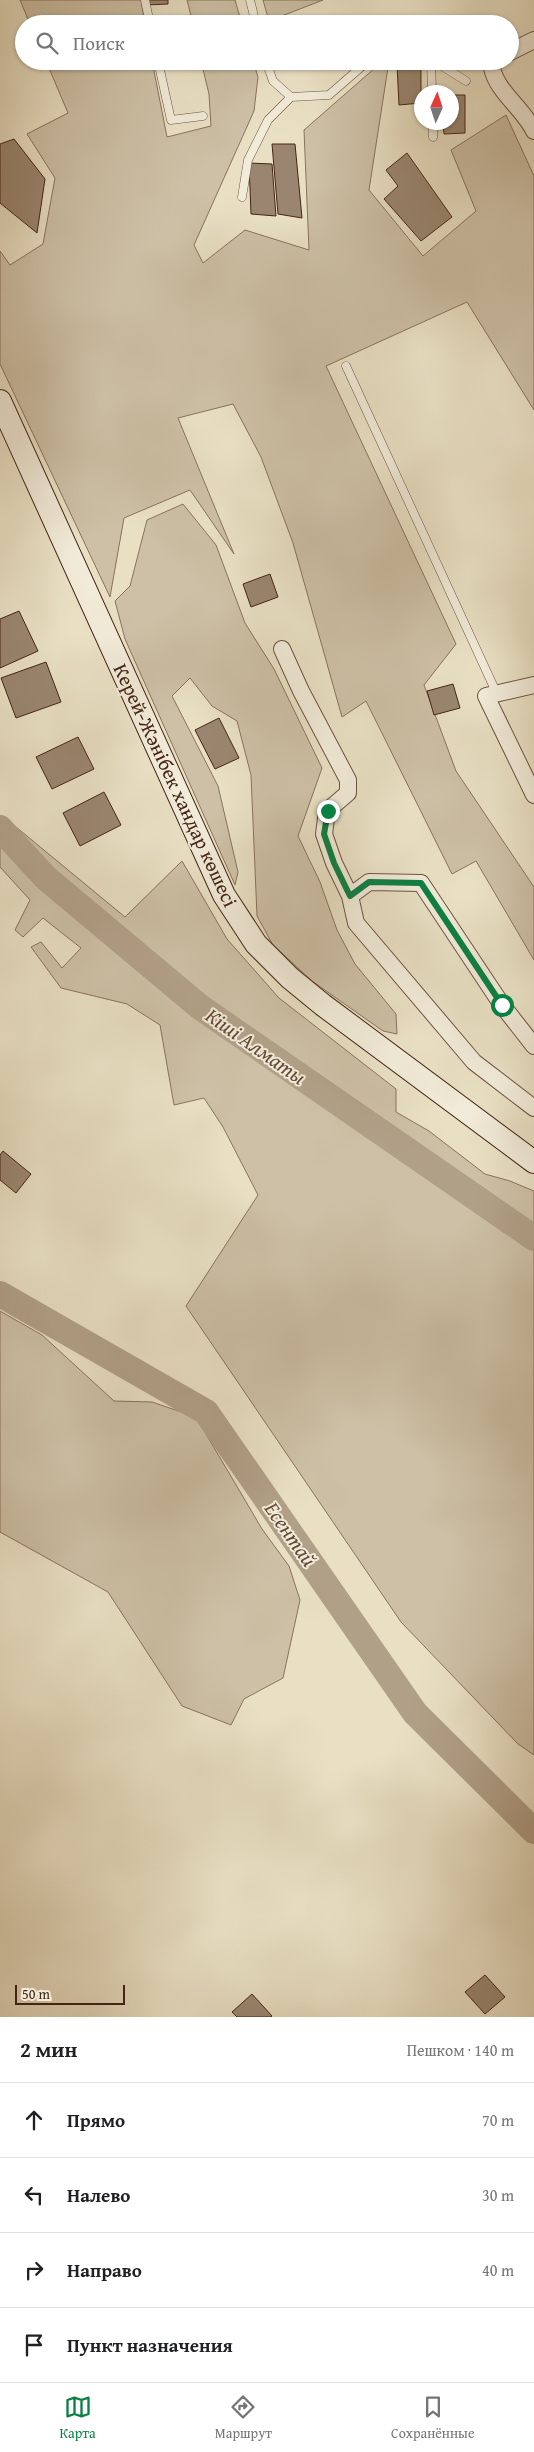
<!DOCTYPE html>
<html lang="ru">
<head>
<meta charset="utf-8">
<style>
	:root { --surface:#fff; --page:#f2f2f2; --text:#202124; --muted:#757577; --line:#e0e0e0; --accent:#0b8043 }
	body { margin:0; font-family:"Gentium Book Plus",serif; background:var(--page); color:var(--text) }
	.compass { position:absolute; left:414px; top:85px; width:45px; height:45px; border-radius:50%; background:var(--surface); box-shadow:0 1px 4px #0004; rotate:3deg }
	.scale { position:absolute; left:15px; bottom:12px; width:110px; box-sizing:border-box; padding-left:5px; border:2px solid #452415; border-top:0; font-size:14px; line-height:18px; white-space:nowrap; color:#452415; -webkit-text-stroke:4px #f1ebd9; paint-order:stroke }
	.stop { position:absolute; width:15px; height:15px; margin:-11px; border:4px solid #0b8043; border-radius:50%; background:#fff }
	.stop.end { background:#0b8043; border-color:#fff; box-shadow:0 1px 5px #0008 }
	.list { margin:0; padding:0; list-style:none }
	h2 { display:flex; justify-content:space-between; align-items:center; height:65px; margin:0; padding:0 20px; font-size:21px }
	h2 small { font-size:16px; font-weight:400; color:var(--muted) }
	.list li { display:grid; grid-template-columns:32px 1fr auto; gap:15px; align-items:center; box-sizing:border-box; height:75px; padding:0 20px; border-top:1px solid var(--line) }
	.list b { display:block; font-size:19px; white-space:nowrap }
	.list em { font-size:16px; font-style:normal; color:var(--muted) }
	.icon { flex:none; width:28px; height:28px; fill:none; stroke:currentColor; stroke-width:2; stroke-linecap:round; stroke-linejoin:round }
	.map { position:relative; flex:none; width:534px; height:2017px; overflow:hidden }
	.search { position:absolute; background:var(--surface); box-shadow:0 1px 4px #0004; left:15px; right:15px; top:15px; height:55px; display:flex; align-items:center; gap:12px; box-sizing:border-box; padding:0 18px; border-radius:28px; color:var(--muted); font-size:19px }
	.sheet { height:365px; background:var(--surface) }
	nav { display:flex; justify-content:space-around; align-items:center; box-sizing:border-box; height:70px; border-top:1px solid var(--line); background:var(--surface); font-size:14px; color:var(--muted) }
	nav a { display:grid; justify-items:center; gap:2px }
	nav .on { color:var(--accent) }
	.map>svg:first-child { display:block }
	.green { fill:#cdc0a6; stroke:#89725e }
	.lines { fill:none; stroke-linecap:round; stroke-linejoin:round }
	.river { stroke:#b1a088; stroke-width:26 }
	.building { fill:#9a8670; stroke:#452415 }
	.lane-casing { stroke:#6e5341; stroke-width:9 }
	.street-casing { stroke:#6e5341; stroke-width:18 }
	.secondary-casing { stroke:#452415; stroke-width:24 }
	.lane { stroke:#f1ebd9; stroke-width:8 }
	.street { stroke:#f1ebd9; stroke-width:16 }
	.secondary { stroke:#f1ebd9; stroke-width:22 }
	.route { stroke:#0b8043; stroke-width:6 }
	.labels { text-anchor:middle; dominant-baseline:central; stroke-width:4; stroke-linejoin:round; paint-order:stroke }
	.street-label { font-size:20px; fill:#452415; stroke:#f1ebd9 }
	.water-label { font-size:21px; font-style:italic; fill:#654938; stroke:#f1ebd9 }
</style>
</head>
<body>
<div class="map">
<svg width="534" height="2017" viewBox="0 0 534 2017">
	<rect width="100%" height="100%" fill="#e9e0c4"/>
	<filter id="stains"><feTurbulence type="fractalNoise" baseFrequency=".004" numOctaves="4"/><feColorMatrix values="0 0 0 0 .2 0 0 0 0 .09 0 0 0 0 .02 0 0 0 .5 -.17"/></filter>
	<radialGradient id="worn" r=".72"><stop offset=".6" stop-color="#630" stop-opacity="0"/><stop offset="1" stop-color="#630" stop-opacity=".3"/></radialGradient>
	<path class="green" d="M20 0H141L145 24H30Z
		M187 0H235L242 24H193Z
		M263 0H323L269 21Z
		M46 61H152L167 137 211 126 209 94 201 61H253L258 77 254 111 194 245 203 263 245 230 309 250 304 130 383 61H389L369 190 423 256 476 211 451 150 506 115 534 176V410L467 302 326 366 456 644 424 685 456 771 534 887V960L476 861 452 874 366 701 342 717 293 543 261 457 233 404 178 418 234 554 190 490 124 518 110 597 0 364V251L10 265 43 244 55 178 27 134 68 113Z
		M183 504 216 545 245 623 274 669 322 768 298 836 320 882 337 930 355 964 396 1014 397 1034 383 1031 312 981 273 945 257 916 251 775 237 721 212 706 190 678 172 696 218 786 238 872 235 885 125 639 115 601 130 586 147 520Z
		M16 827 125 917 182 861 227 939 279 998 396 1089V1112L429 1131 485 1174 510 1181 534 1191V1755L518 1744 401 1622 186 1306 258 1195 223 1127 204 1098 174 1105 160 1025 127 1004 61 988 31 947 41 942 62 968 81 948 43 918 23 937 15 930 30 900 0 867V833Z
		M0 1311 42 1335 114 1401 152 1402 196 1417 262 1529 289 1566 300 1600 283 1678 244 1699 231 1725 182 1706 108 1592 0 1532Z"/>
	<g class="lines">
		<path class="river" d="M0 828 46 878 200 1007 534 1238
			M0 1294 206 1412 415 1713 534 1831"/>
	</g>
	<path class="building" d="M146 0H168V4L146 5Z
		M397 65 421 66V103L399 105Z
		M452 95H465V133L444 134 443 122H452Z
		M14 139 45 179 37 233 0 203V144Z
		M272 144H295L302 218 278 214Z
		M407 153 452 217 421 241 384 199 398 186 386 170Z
		M249 163 272 164 276 216 251 214Z
		M270 574 278 597 251 607 243 584Z
		M19 611 38 651 0 668V619Z
		M46 662 61 702 16 718 1 678Z
		M453 684 460 708 434 715 427 691Z
		M219 718 239 758 215 769 195 730Z
		M78 737 94 769 52 789 36 757Z
		M104 792 121 825 80 846 63 813Z
		M3 1151 31 1174 16 1193 0 1180V1155Z
		M485 1975 505 1997 485 2014 465 1992Z
		M252 1994 272 2016 271 2017H237L232 2012Z"/>
	<g class="lines">
		<g class="lane-casing">
			<path id="lane" d="M145 0 150 24
				M250 0 256 24
				M158 61 171 120 203 116
				M431 61 432 92
				M434 61 466 81
				M291 97 329 95 368 61
				M433 122V137
				M242 197 248 160 268 120 291 97 273 81 266 61
				M346 366 497 694"/>
		</g>
		<g class="street-casing">
			<path id="street" d="M510 52 534 40
				M495 61 492 68C497 92 523 108 534 131
				M282 649 301 691 348 780V793L327 811 324 834 334 863 350 896 356 923 474 1062 534 1108
				M534 685 486 696 534 795
				M350 896 369 882 421 883 502 1005 534 1046"/>
		</g>
		<g class="secondary-casing">
			<path id="secondary" d="M0 401 224 895 256 944 290 978 323 1005 534 1162"/>
		</g>
		<use href="#lane" class="lane"/>
		<use href="#street" class="street"/>
		<use href="#secondary" class="secondary"/>
	</g>
	<g class="lines">
		<path class="route" d="M328 811 324 834 334 863 350 896 369 882 421 883 502 1005"/>
	</g>
	<g class="labels">
		<g class="street-label">
			<text transform="translate(176 785) rotate(65)">Керей-Жәнібек хандар көшесі</text>
		</g>
		<g class="water-label">
			<text transform="translate(256 1046) rotate(35)">Кіші Алматы</text>
			<text transform="translate(291 1534) rotate(55)">Есентай</text>
		</g>
	</g>
	<rect width="100%" height="100%" filter="url(#stains)"/>
	<rect width="100%" height="100%" fill="url(#worn)"/>
</svg>
<svg class="compass" viewBox="-18 -18 36 36"><path d="M0-13l5 13h-10z" fill="#e53935"/><path d="M0 13l5-13h-10z" fill="#757577"/></svg>
<div class="scale">50 m</div>
<div class="stop" style="left:502px;top:1005px"></div>
<div class="stop end" style="left:328px;top:811px"></div>
<div class="search"><svg class="icon" aria-label="search" viewBox="0 0 24 24"><circle cx="10" cy="10" r="6"/><path d="M15 15l6 6"/></svg>Поиск</div>
</div>
<section class="sheet">
<h2>2 мин<small>Пешком · 140 m</small></h2>
<ul class="list">
<li><svg class="icon" aria-label="ahead" viewBox="0 0 24 24"><path d="M12 20V5M6 11l6-6 6 6"/></svg><div><b>Прямо</b></div><em>70 m</em></li>
<li><svg class="icon" aria-label="left" viewBox="0 0 24 24"><path d="M17 20v-9H6M10 6l-5 5 5 5"/></svg><div><b>Налево</b></div><em>30 m</em></li>
<li><svg class="icon" aria-label="right" viewBox="0 0 24 24"><path d="M7 20v-9h11M14 6l5 5-5 5"/></svg><div><b>Направо</b></div><em>40 m</em></li>
<li><svg class="icon" aria-label="arrive" viewBox="0 0 24 24"><path d="M6 21V4h12l-3 4 3 4H6"/></svg><div><b>Пункт назначения</b></div></li>
</ul>
</section>
<nav>
<a class="on"><svg class="icon" aria-label="map" viewBox="0 0 24 24"><path d="M3 6l6-2 6 2 6-2v14l-6 2-6-2-6 2zM9 4v14M15 6v14"/></svg>Карта</a>
<a><svg class="icon" aria-label="directions" viewBox="0 0 24 24"><path d="M12 3l9 9-9 9-9-9zM9 14v-3h6M13 9l2 2-2 2"/></svg>Маршрут</a>
<a><svg class="icon" aria-label="saved" viewBox="0 0 24 24"><path d="M7 4h10v16l-5-4-5 4z"/></svg>Сохранённые</a>
</nav>
</body>
</html>
